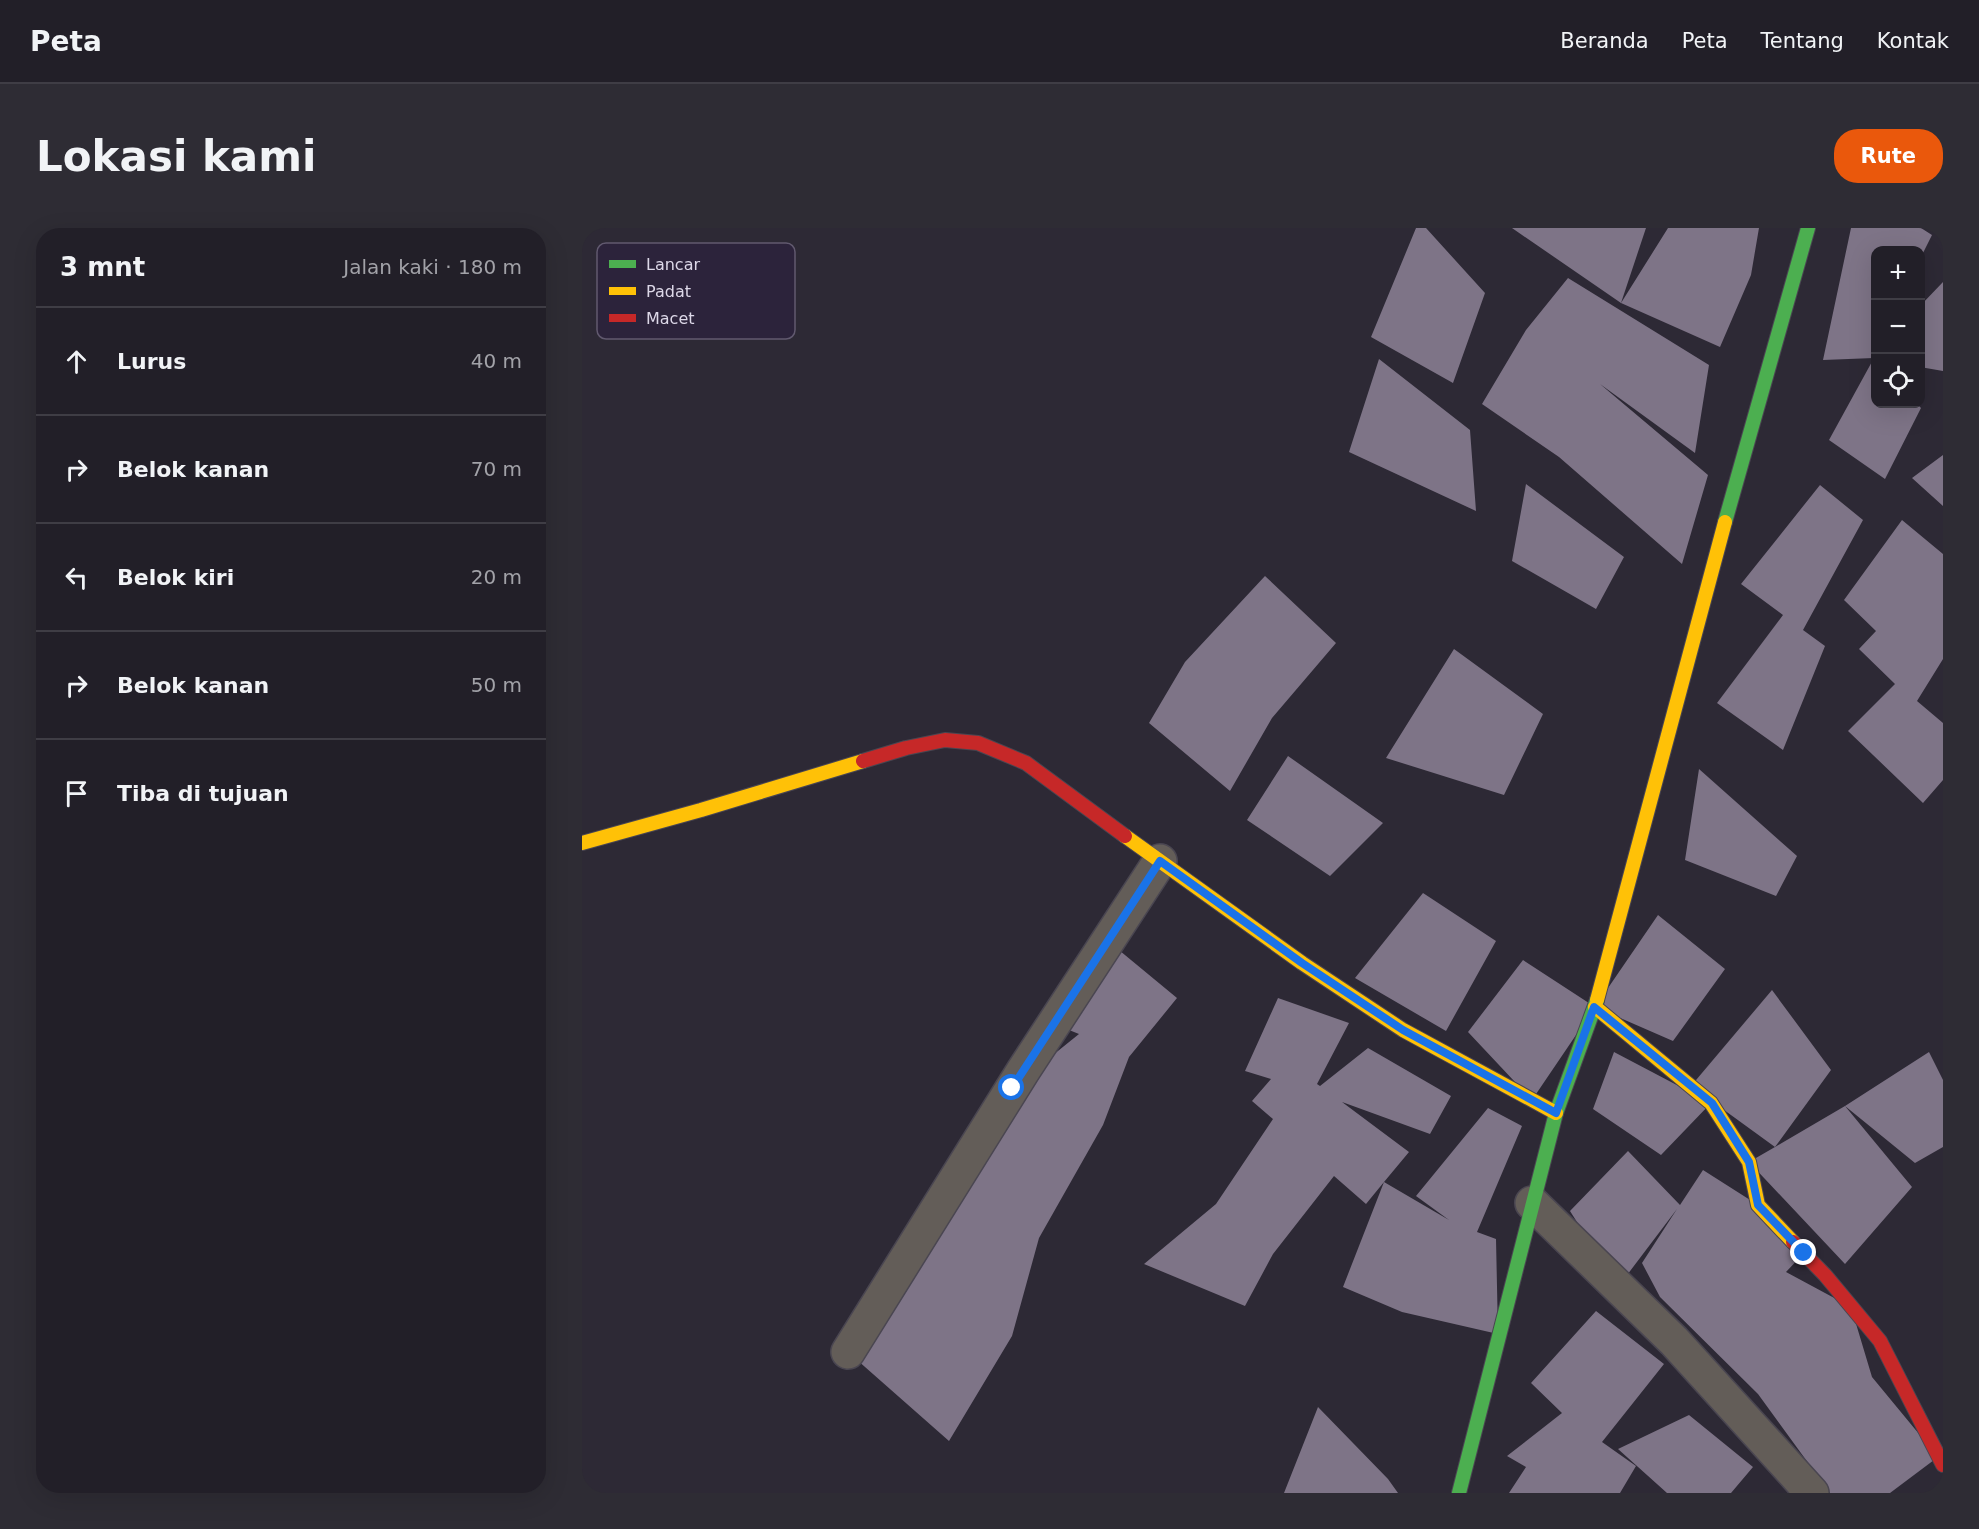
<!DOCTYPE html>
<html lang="id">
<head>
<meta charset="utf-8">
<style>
	:root { --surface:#221f28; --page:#2e2c34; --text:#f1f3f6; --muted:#a2a2a8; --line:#3f3d45; --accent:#ea580c }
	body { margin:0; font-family:"DejaVu Sans",sans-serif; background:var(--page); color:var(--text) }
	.controls { position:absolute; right:18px; top:18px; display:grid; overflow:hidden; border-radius:12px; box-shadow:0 6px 24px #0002 }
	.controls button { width:54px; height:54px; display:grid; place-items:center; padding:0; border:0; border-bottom:2px solid var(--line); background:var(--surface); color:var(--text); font:30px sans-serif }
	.stop { position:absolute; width:18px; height:18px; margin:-14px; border:4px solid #1a73e8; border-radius:50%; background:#fff }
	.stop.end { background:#1a73e8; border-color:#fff; box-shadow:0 2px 6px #0008 }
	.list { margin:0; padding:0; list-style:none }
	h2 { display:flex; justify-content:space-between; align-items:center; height:78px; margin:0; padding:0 24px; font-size:26px }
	h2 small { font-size:20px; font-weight:400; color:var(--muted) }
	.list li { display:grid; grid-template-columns:39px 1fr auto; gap:18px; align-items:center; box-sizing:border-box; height:108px; padding:0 24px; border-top:2px solid var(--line) }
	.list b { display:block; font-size:22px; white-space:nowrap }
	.list em { font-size:20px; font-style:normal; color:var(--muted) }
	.icon { flex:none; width:33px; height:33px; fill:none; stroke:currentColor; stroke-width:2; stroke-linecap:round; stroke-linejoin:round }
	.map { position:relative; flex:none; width:1361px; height:1265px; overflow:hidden; border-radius:24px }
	header { display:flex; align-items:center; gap:36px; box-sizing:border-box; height:84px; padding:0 30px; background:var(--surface); border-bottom:2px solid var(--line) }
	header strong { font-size:28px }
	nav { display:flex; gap:33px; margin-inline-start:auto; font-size:21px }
	.intro { display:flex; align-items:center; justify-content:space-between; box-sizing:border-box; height:144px; padding:0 36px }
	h1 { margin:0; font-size:42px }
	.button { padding:15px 27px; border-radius:24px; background:var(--accent); color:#fff; font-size:21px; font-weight:700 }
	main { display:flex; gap:36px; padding:0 36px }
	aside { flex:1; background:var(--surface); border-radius:24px; box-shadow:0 6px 24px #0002 }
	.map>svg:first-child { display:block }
	.building { fill:#7e7487 }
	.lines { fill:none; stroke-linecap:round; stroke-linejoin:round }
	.street-casing { stroke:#4a4651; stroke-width:36 }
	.fast-casing { stroke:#4a4651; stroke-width:16 }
	.slow-casing { stroke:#4a4651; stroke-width:16 }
	.jam-casing { stroke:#4a4651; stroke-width:16 }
	.street { stroke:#635d58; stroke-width:33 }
	.fast { stroke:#4caf50; stroke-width:14 }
	.slow { stroke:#ffc107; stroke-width:14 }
	.jam { stroke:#c62828; stroke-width:14 }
	.route { stroke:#1a73e8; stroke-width:8 }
	.key { fill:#2c233b; stroke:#61596f; stroke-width:1.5 }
	.key-label { font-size:16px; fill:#ddd8e8 }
</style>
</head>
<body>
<header>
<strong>Peta</strong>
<nav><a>Beranda</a><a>Peta</a><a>Tentang</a><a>Kontak</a></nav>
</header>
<div class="intro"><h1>Lokasi kami</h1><a class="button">Rute</a></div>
<main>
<aside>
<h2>3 mnt<small>Jalan kaki · 180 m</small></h2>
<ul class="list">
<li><svg class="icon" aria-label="ahead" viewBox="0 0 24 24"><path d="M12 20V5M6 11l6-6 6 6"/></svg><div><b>Lurus</b></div><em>40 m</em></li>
<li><svg class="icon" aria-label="right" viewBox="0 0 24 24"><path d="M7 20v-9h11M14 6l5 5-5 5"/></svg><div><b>Belok kanan</b></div><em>70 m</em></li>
<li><svg class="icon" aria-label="left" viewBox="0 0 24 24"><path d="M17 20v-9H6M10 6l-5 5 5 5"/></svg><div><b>Belok kiri</b></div><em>20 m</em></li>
<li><svg class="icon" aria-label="right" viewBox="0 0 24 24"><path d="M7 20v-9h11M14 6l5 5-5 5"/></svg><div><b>Belok kanan</b></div><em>50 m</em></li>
<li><svg class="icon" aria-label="arrive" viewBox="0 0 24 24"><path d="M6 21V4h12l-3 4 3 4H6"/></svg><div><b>Tiba di tujuan</b></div></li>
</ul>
</aside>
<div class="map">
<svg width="1361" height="1265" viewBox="0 0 1361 1265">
	<rect width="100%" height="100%" fill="#2d2935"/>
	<path class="building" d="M834 0H844L903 65 871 155 789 109Z
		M930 0H1064L1039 75Z
		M1086 0H1177L1169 47 1138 119 1039 75Z
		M1269 0H1339L1350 7 1338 31V22H1293V126L1292 130 1293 132V176H1335L1339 180 1303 251 1247 212 1292 130 1241 132Z
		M986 50 1127 137 1113 225 1018 156 1126 247 1100 336 977 229 900 176 944 102Z
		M1361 54V143L1338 139V78Z
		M797 131 888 202 894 283 767 224Z
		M1361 227V278L1330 250Z
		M944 256 1042 329 1014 381 930 333Z
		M1238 257 1281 292 1221 402 1243 418 1201 522 1135 475 1201 387 1159 356Z
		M1320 292 1361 326V431L1335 473 1361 495V552L1341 575 1266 503 1313 456 1277 421 1294 403 1262 372Z
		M683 348 754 415 690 490 648 563 567 495 603 434Z
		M872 421 961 486 922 567 804 530Z
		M706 528 801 595 748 648 665 592Z
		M1117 541 1215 628 1194 668 1103 632Z
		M841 665 914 713 864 803 773 750Z
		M1076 687 1143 741 1091 813 1013 779 950 872 886 804 941 732 1013 779Z
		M526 713 595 770 547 829 521 897 457 1010 430 1108 367 1213 266 1124 430 860 497 806 472 796Z
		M1190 762 1249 842 1193 919 1263 878 1347 824 1361 852V919L1333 935 1263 878 1330 959 1263 1036 1167 934 1193 919 1109 858Z
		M696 770 767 795 735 856 738 858 786 820 869 868 848 906 760 874 827 924 802 954 867 992 834 968 906 880 940 898 895 1004 914 1011 916 1106 820 1084 761 1059 802 954 784 976 752 948 691 1026 663 1078 562 1036 634 976 691 891 670 873 689 851 663 843Z
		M1032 824 1129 875 1079 927 1011 881Z
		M1046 923 1098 977 1121 942 1176 977 1222 1025 1204 1044 1269 1079 1290 1149 1356 1229 1308 1265H1248L1176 1166 1078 1069 1060 1035 1095 981 1036 1059 988 983Z
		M1014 1083 1082 1136 1020 1214 1054 1238 1038 1265H927L944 1239 925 1228 980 1185 949 1155Z
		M736 1179 806 1251 816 1265H702Z
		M1107 1187 1171 1239 1149 1265H1085L1036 1221Z"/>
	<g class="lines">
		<g class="street-casing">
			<path id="street" d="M950 975 1092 1113 1230 1265
				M266 1124 441 843 578 633"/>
		</g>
		<g class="fast-casing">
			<path id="fast" d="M1143 294 1226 0
				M877 1265 974 885 1015 772"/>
		</g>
		<g class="slow-casing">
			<path id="slow" d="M543 608 720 735 821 802 974 885
				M0 615 119 582 281 533
				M1015 772 1143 294
				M1013 779 1129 875 1167 934 1176 977 1211 1014"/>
		</g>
		<g class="jam-casing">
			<path id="jam" d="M281 533 324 520 363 512 396 515 444 535 543 608
				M1211 1014 1243 1047 1298 1113 1361 1237"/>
		</g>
		<use href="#street" class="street"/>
		<use href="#fast" class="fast"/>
		<use href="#slow" class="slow"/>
		<use href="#jam" class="jam"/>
	</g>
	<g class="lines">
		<path class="route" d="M430 860 578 633 720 735 821 802 974 885 1012 779 1130 875 1167 934 1176 977 1222 1025"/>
	</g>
	<rect x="15" y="15" width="198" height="96" rx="9" class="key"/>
	<rect x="27" y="32" width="27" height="8" fill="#4caf50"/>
	<rect x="27" y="59" width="27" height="8" fill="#ffc107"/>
	<rect x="27" y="86" width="27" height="8" fill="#c62828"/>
	<g class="key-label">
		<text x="64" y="42">Lancar</text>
		<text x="64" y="69">Padat</text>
		<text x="64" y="96">Macet</text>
	</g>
</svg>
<div class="controls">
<button>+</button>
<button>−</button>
<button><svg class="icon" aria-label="locate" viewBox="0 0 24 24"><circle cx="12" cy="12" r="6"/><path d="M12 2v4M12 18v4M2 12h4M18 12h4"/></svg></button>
</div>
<div class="stop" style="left:430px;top:860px"></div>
<div class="stop end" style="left:1222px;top:1025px"></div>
</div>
</main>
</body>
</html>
